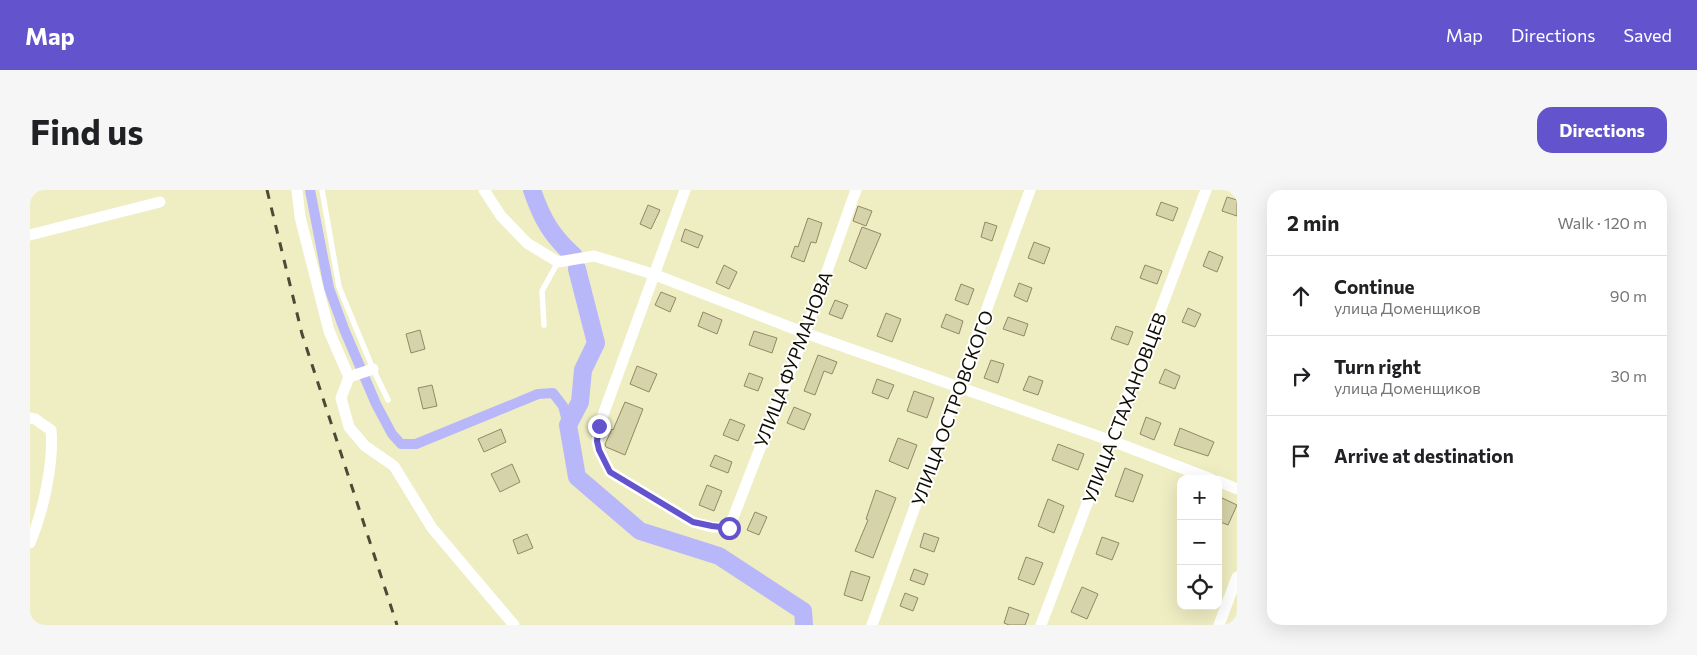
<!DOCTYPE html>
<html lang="en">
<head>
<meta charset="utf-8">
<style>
	:root { --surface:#fff; --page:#f6f6f6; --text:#202124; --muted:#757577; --line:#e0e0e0; --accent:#6354cd }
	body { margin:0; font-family:Commissioner,sans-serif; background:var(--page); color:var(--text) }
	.controls { position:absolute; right:15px; bottom:15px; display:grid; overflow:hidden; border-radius:10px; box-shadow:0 5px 20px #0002 }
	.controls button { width:45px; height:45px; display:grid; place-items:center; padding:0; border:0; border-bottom:1px solid var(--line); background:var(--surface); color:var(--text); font:25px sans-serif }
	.stop { position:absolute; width:15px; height:15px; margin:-11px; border:4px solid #6354cd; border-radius:50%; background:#fff }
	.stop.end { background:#6354cd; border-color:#fff; box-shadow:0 1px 5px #0008 }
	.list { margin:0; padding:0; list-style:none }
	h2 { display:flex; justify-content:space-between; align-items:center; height:65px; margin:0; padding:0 20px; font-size:21px }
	h2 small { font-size:16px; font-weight:400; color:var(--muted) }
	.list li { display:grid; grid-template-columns:32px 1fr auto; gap:15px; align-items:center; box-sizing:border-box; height:80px; padding:0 20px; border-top:1px solid var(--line) }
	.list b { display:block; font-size:19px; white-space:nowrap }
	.list p { margin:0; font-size:16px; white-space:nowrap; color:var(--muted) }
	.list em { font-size:16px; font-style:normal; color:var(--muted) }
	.icon { flex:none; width:28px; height:28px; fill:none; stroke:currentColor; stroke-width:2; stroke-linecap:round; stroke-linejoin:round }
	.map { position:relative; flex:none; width:1207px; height:435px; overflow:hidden; border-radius:15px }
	header { display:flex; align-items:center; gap:30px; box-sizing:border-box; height:70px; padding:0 25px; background:var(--accent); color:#fff }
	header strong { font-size:24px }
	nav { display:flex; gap:28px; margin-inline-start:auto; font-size:18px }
	.intro { display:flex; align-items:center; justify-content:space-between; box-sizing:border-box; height:120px; padding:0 30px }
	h1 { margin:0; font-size:35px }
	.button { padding:12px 22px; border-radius:15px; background:var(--accent); color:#fff; font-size:18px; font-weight:700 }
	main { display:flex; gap:30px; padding:0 30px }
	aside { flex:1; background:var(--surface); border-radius:15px; box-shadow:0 5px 20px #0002 }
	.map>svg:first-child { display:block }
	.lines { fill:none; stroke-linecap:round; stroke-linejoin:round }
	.canal { stroke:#b8b7fa; stroke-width:10 }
	.river { stroke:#b8b7fa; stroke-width:18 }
	.building { fill:#d6d3aa; stroke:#8e8b64 }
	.service { stroke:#fff; stroke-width:5.5 }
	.minor { stroke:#fff; stroke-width:11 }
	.rail { stroke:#4b4a35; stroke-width:3; stroke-dasharray:9 9; stroke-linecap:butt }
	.route { stroke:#6354cd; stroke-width:6 }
	.labels { text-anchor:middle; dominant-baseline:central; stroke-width:4; stroke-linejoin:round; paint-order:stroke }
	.street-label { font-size:18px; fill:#0f0e02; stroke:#fff }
</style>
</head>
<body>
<header>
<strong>Map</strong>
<nav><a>Map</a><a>Directions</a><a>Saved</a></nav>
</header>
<div class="intro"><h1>Find us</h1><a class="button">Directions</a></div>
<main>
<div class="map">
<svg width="1207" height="435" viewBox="0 0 1207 435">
	<rect width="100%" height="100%" fill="#efedc2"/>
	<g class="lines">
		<path class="canal" d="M280 0 299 98 314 139 346 214 362 244 371 254H386L508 204 523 203 533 216 538 235"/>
		<path class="river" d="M502 0C512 29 521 45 544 66
			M547 79 566 153 553 180 550 212 538 235 547 287 610 341 689 366 773 421 774 435"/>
	</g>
	<path class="building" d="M1197 7 1207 10V26L1192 21Z
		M1131 12 1148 18 1143 31 1126 25Z
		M618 15 630 20 621 39 610 34Z
		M828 16 842 21 836 36 823 31Z
		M778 28 792 33 786 53 781 52 774 72 761 67 765 56 768 57Z
		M955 32 967 36 962 51 951 47Z
		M832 37 851 44 836 79 819 71Z
		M655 39 673 46 668 58 651 51Z
		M1004 52 1020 58 1014 74 998 68Z
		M1179 61 1193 67 1187 82 1173 76Z
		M694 75 707 82 699 99 686 93Z
		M1115 75 1132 81 1127 94 1110 88Z
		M989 93 1002 98 997 112 984 106Z
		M931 94 944 99 938 115 925 110Z
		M631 102 646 108 640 122 625 115Z
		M805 110 818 115 812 129 799 124Z
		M1158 118 1171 124 1165 137 1152 132Z
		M673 122 692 130 687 144 668 136Z
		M856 123 871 129 862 152 847 146Z
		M916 124 933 131 929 144 911 137Z
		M978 127 998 134 994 146 973 139Z
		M1086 136 1103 142 1098 155 1081 149Z
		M390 140 395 159 381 163 376 144Z
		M724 141 747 148 742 163 719 155Z
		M788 165 807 172 802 184 794 181 785 205 774 201Z
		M961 170 974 174 968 193 954 188Z
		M607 176 627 184 619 202 600 194Z
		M1135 179 1150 186 1145 199 1129 193Z
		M719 183 733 188 728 201 714 196Z
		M999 186 1013 191 1008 205 993 200Z
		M847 189 864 195 858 209 842 203Z
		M402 195 407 216 393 219 388 198Z
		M884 201 904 208 897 228 877 221Z
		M595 212 613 219 595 265 576 257 575 254 582 239 583 240Z
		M764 217 781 224 774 240 757 233Z
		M1116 227 1131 233 1124 250 1110 244Z
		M700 229 715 235 708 251 693 245Z
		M1150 238 1184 252 1178 266 1144 255Z
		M471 239 476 252 454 262 448 249Z
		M868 248 887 255 878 279 859 271Z
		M1028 254 1054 264 1048 280 1022 270Z
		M685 265 702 272 698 283 680 276Z
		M482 274 490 292 470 302 461 284Z
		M1095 278 1113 285 1103 312 1085 306Z
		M677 295 692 301 684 321 669 315Z
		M846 300 866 308 843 368 825 361 838 330 836 329Z
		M1192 308 1207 315 1198 335 1188 331V318Z
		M1018 309 1034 316 1024 343 1008 336Z
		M725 322 737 327 729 345 717 340Z
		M894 343 909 348 904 362 890 357Z
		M497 344 503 358 488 364 483 350Z
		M1072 347 1089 353 1082 370 1066 364Z
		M996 367 1013 373 1004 395 988 389Z
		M884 379 898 384 894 395 880 390Z
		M821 381 840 387 832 411 814 405Z
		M1052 397 1068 404 1057 429 1041 422Z
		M875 403 888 408 883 421 870 416Z
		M979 417 999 424 995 435H979L974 433Z"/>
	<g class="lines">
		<path class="service" d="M292 0 309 97 343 179 358 210
			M514 135 512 101 528 72"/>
		<path class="minor" d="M267 0 270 27 299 141 319 187
			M454 0 471 26 497 53 528 72 564 66 623 84 775 143 1082 251 1181 289
			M655 0 569 236 567 251 569 260 580 282 663 332 682 337 699 338 775 143 826 0
			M0 45 130 12
			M343 179 319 187 311 208 319 237 335 256 364 276 402 338 484 435
			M0 228 5 229 21 240C24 274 13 322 0 353
			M1188 291 1207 299
			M842 435 1000 0
			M1011 435 1176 0
			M1189 435 1207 387"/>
		<path class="rail" d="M237 0 272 144 367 435"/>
	</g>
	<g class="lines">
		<path class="route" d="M569 236 567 251 569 260 580 282 663 332 682 336 699 338"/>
	</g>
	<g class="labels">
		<g class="street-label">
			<text transform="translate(763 169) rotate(-69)">УЛИЦА ФУРМАНОВА</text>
			<text transform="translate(922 218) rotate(-70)">УЛИЦА ОСТРОВСКОГО</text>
			<text transform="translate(1094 218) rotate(-69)">УЛИЦА СТАХАНОВЦЕВ</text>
		</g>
	</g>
</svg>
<div class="controls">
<button>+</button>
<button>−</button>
<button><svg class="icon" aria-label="locate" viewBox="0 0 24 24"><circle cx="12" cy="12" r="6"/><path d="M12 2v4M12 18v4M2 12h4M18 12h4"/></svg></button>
</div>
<div class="stop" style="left:699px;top:338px"></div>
<div class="stop end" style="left:569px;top:236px"></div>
</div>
<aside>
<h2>2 min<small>Walk · 120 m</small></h2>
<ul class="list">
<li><svg class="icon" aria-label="ahead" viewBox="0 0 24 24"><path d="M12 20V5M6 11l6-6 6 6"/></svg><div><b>Continue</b><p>улица Доменщиков</p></div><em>90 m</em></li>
<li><svg class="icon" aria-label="right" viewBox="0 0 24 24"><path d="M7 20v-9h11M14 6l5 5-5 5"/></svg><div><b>Turn right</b><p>улица Доменщиков</p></div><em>30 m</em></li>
<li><svg class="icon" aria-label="arrive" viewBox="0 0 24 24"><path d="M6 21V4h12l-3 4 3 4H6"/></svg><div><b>Arrive at destination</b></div></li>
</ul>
</aside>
</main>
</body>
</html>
